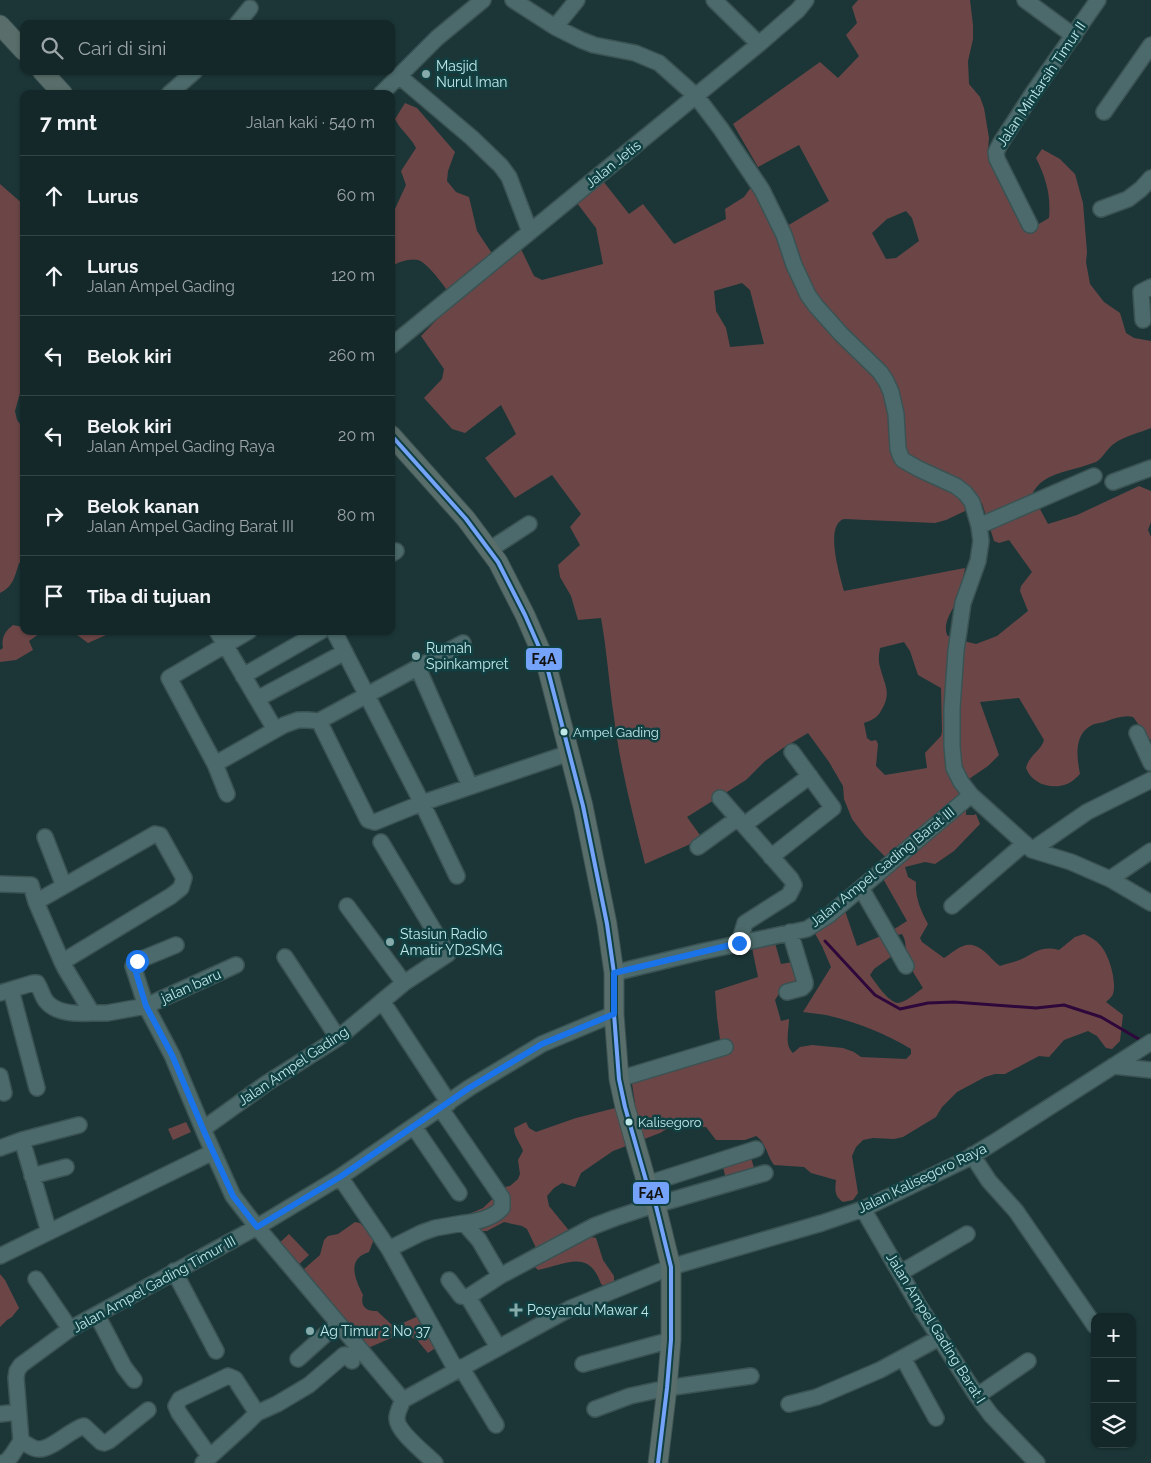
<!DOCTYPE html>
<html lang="id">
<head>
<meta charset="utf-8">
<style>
	:root { --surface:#152829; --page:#1e3031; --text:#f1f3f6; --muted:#9da6a8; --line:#344446 }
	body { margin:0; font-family:Raleway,sans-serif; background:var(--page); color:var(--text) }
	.controls { position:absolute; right:15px; bottom:15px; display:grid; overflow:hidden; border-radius:10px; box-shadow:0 1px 4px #0004 }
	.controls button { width:45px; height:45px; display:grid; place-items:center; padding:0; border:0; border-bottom:1px solid var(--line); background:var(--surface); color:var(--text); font:25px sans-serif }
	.stop { position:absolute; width:15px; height:15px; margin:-11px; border:4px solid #1a73e8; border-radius:50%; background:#fff }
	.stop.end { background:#1a73e8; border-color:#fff; box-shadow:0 1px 5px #0008 }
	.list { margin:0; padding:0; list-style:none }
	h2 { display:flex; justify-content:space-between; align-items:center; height:65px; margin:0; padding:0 20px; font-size:21px }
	h2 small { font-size:16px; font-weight:400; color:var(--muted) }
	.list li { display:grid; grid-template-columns:32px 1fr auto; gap:15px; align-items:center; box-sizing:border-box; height:80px; padding:0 20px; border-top:1px solid var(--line) }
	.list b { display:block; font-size:19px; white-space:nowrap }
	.list p { margin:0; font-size:16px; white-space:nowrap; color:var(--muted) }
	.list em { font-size:16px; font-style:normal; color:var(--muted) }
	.icon { flex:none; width:28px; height:28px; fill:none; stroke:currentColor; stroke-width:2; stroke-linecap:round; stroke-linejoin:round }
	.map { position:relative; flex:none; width:1151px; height:1463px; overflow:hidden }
	.search { position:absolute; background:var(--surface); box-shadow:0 1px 4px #0004; left:20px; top:20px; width:375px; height:55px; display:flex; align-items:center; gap:12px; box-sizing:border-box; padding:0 18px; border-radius:10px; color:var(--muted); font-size:19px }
	.panel { position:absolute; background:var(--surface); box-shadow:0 1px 4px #0004; left:20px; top:90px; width:375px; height:545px; border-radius:10px }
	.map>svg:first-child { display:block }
	.green { fill:#6c4647; fill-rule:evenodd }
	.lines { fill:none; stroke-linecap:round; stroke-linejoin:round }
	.stream { stroke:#2e083b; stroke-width:3 }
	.minor-casing { stroke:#3b5253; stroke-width:18 }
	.major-casing { stroke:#3b5253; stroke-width:21 }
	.minor { stroke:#4c6a6b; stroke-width:15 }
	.major { stroke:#596e6a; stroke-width:19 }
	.bus-1-casing { stroke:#114042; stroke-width:8 }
	.bus-1 { stroke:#74a3f9; stroke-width:4 }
	.route { stroke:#1a73e8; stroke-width:6 }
	.poi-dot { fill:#87aaab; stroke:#114042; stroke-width:2 }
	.bus-dot { fill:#c0e8e9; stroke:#114042; stroke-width:2 }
	.labels { text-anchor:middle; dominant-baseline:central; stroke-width:5; stroke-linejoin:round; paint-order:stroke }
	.bus-label { font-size:13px; fill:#c0e8e9; stroke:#114042; text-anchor:start }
	.poi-label { font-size:14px; fill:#c0e8e9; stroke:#114042; text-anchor:start }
	.street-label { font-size:14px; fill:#c0e8e9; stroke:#114042 }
	.line-badge { stroke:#114042; stroke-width:2 }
	.pale-badge-label { font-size:14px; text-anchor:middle; font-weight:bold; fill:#111 }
</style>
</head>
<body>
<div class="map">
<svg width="1151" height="1463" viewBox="0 0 1151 1463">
	<rect width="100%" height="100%" fill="#1c3637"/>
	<path class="green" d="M858 0H970L973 25V39L968 61 969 84 980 97 984 108 989 138 988 149 989 160 998 180 1023 230 1032 228 1049 218C1051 195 1046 178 1036 158L1042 149 1060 159 1075 174 1083 203 1087 252 1086 262 1090 284 1104 302 1120 313 1126 333 1134 338 1151 341V428C1139 433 1125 436 1115 443 1107 448 1104 457 1096 462 1091 464 1086 465 1081 467 1061 473 1042 475 1032 494L1048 524 1077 515 1139 486 1151 491V522L1148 530 1151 537V740C1146 737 1138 723 1133 717 1125 715 1115 718 1107 721 1102 723 1096 723 1092 725 1073 735 1077 758 1080 774 1076 778 1072 782 1067 784 1051 790 1032 784 1026 768 1029 755 1041 751 1044 740L1019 698 980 702 999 755 988 766 966 781V815H974L976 814 980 824 954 851 935 864 925 862 905 867 908 877 916 882C915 898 921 911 928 924L920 938 922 942 944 958C959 948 968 937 985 952 991 957 994 962 1000 966 1008 963 1016 962 1024 958 1037 951 1043 946 1059 950L1075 937 1084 934C1090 937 1096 940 1100 945 1109 954 1117 982 1113 994 1112 997 1108 1000 1106 1002L1123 1015 1120 1041 1112 1049 1106 1048 1097 1036 1088 1031 1064 1040 1049 1057 1039 1056 1005 1074H995L985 1077 957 1092 942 1107 936 1117 903 1137 894 1139 873 1138 863 1140 856 1147 852 1156 858 1193 853 1200 843 1202C834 1196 835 1189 836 1180L811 1173 804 1167 774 1165C767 1156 766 1142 756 1136L745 1140H716L706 1127H670L660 1133 613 1151 581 1173 575 1187 562 1183 554 1188 547 1196 549 1206 571 1233 596 1238 603 1260 614 1276V1283L605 1287 601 1284C589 1248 565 1265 538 1270L533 1265 537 1250 527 1229 522 1226 504 1222 487 1231H482L468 1222 466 1218 469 1214 483 1208 505 1187 510 1186 518 1179 520 1174 518 1160 523 1151C520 1142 514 1137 514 1128L526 1122 529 1128 536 1132 576 1118 635 1103 631 1077 721 1047 717 1017 715 991 758 977 752 948 775 943 781 964 793 962 799 984 782 989 775 1000 781 1021 789 1019C789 1030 784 1045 793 1053L800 1047 812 1045 843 1048 854 1052 861 1057 906 1059 911 1054V1049C885 1033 856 1022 826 1015 819 1014 810 1013 803 1012L831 967 822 946 813 930 843 905 857 946 888 933 907 921 881 875 893 865 865 836 852 819 844 799 843 786 829 762 808 733 783 748 765 761 746 780 687 817 702 838 686 846 645 864C633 815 620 767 614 717 609 684 607 651 601 618L578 620 571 596 560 577 558 565 580 545 570 527 581 514 552 475 515 498 485 458 516 434 501 405 465 433 452 429 424 398 442 379 444 369 421 336 447 309 456 302C448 292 429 263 418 260 410 258 399 262 391 266V225L394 211 406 185 401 171 416 148C411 137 400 130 395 119L405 103 417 108 455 152 448 171 447 181 456 192 469 197 477 231 493 255 506 262 521 249 534 276 542 280 603 264 596 228 577 203 603 181 629 214 643 204 674 244 726 219 725 209 744 197 752 186 787 226 829 201 799 145 758 167 733 124 820 62 838 78 859 56 846 35 857 23 852 7ZM906 211 912 218 919 241 896 258 886 259 872 233 887 219ZM742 283 750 290 764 344 730 347 726 328 716 311 714 291ZM982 503 994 541 999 543 1009 540 1032 572 1021 586 1020 591 1028 611 997 636 976 644 951 638 947 635C942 621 954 610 958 597 962 588 963 578 965 568L844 591C840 576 824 525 844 519L935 523 946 520ZM904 642 910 651 918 675 941 688 942 732 941 736 925 753 927 768 885 775 876 766 878 744 876 740 871 741 867 738 864 723C873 720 878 717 882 709 892 692 884 684 880 667 878 661 879 654 880 648ZM902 934C908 943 904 953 908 962 912 971 918 980 923 988 916 993 906 1002 898 1003 889 1003 875 982 870 975L874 969 892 956V940L897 935Z
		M0 184 24 205V379L15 411 17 420 24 429V562L19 563C15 576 13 587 0 593Z
		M13 625 22 627 24 625V631H43L29 641 33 650 16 660 0 662V650L3 648C1 638 5 631 13 625Z
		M72 631H115L88 643Z
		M186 1122 191 1132 173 1140 168 1129Z
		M750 1154 756 1175 727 1183 722 1163Z
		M355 1222 360 1223 374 1239 369 1252C346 1259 355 1279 363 1295 360 1305 365 1312 377 1311L391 1324 396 1326 423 1314 437 1320 440 1327V1345L428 1353 417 1340 403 1333 368 1348 340 1316 307 1273 304 1269 320 1255 324 1240 328 1236 338 1234Z
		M289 1234 309 1255 295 1268 275 1247Z
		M0 1274 5 1280 19 1308 12 1317 7 1320 0 1327Z"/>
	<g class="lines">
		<path class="stream" d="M825 941 875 995 900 1009 928 1003 954 1002 1036 1008 1064 1005 1101 1017 1142 1041"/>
		<g class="minor-casing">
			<path id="minor" d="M513 0 555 27 577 0
				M714 0 759 44
				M1025 0 1074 36
				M237 24 250 8
				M555 27 581 40 594 45 635 53 659 63 696 96 721 129 762 190 784 235 794 265 808 295 816 306 841 334 880 372 886 381 891 392 896 414 898 449 901 457 903 460 919 469 956 486 965 493 972 502 979 526 981 541 978 561 963 603 956 651 952 708V746L954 768 961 782 971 795 1032 850 1071 862 1110 879 1151 903
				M399 76 472 138 501 166 509 177 530 232
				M169 94 195 71
				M381 94 437 38 483 0
				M1104 112 1151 45
				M1101 209 1128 199 1141 189 1151 178
				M1030 225 997 159 996 152 1000 144 1033 93 1098 0
				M1143 320 1141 292 1151 287
				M391 346 759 44 798 10 806 0
				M1113 482 1151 468
				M979 526 1094 476
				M489 550 529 524
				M391 554 396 551
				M217 631 273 726
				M334 631 422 803 569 753
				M418 668 470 786
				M243 676 321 631
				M257 699 345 652
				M319 721 368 820 375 822 422 803 457 876
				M319 721 463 643
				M1137 733 1151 763
				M215 764 169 678 249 631
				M227 794 215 764 284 725 298 720H308L319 721
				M720 798 791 879 794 885 789 895 745 923 739 943
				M744 825 810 776
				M45 837 64 886
				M698 847 738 818
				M1032 850 1087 812 1151 780
				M771 857 833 808 792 752
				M1110 879 1151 851
				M0 884 31 885 36 902
				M861 888 906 966
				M347 906 404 983
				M952 906 1024 844
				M176 945 137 961 133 966 146 1006 172 1055 206 1136 233 1196 257 1227 403 1400 571 1308 671 1267 822 1223 863 1209 965 1160 993 1143 1151 1042
				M285 957 338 1038
				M62 962 171 896 181 888 184 878 160 835 155 834 36 902 62 962 65 968 92 1013H107L146 1006 236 965
				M614 973 700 952 807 929 829 915 971 795
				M11 990 37 1088
				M787 992 802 988 805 985V982L790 932
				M0 993 33 983H37C41 989 42 996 46 1001 56 1014 78 1014 92 1013
				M382 1001 449 1103
				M1113 1066 1151 1070
				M0 1076 4 1093
				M619 1079 725 1047
				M441 1109 502 1198V1208C493 1218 479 1221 466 1223
				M414 1127 459 1193
				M203 1129 267 1083 338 1038 404 983 448 954 381 842
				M22 1140 49 1232 213 1152
				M0 1148 22 1140 79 1125
				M972 1155 989 1181 1016 1211 1095 1326
				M32 1176 66 1167
				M340 1177 389 1249 456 1370
				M647 1184 756 1149
				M863 1209 919 1306 977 1396 991 1415 1037 1463
				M389 1249 421 1233 435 1228 464 1223 479 1240 500 1276
				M0 1256 49 1232
				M174 1271 216 1351
				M900 1273 967 1234
				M36 1279 70 1329
				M449 1280 461 1296 468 1297 500 1276 594 1226 615 1218 645 1208 765 1173
				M468 1297 498 1347
				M97 1315 124 1367 134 1380
				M903 1358 936 1418
				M298 1359 338 1323
				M583 1364 671 1340
				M461 1367 496 1425
				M977 1396 1028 1361
				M403 1400C401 1405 397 1412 397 1418 396 1431 426 1454 435 1463
				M789 1404 817 1397 880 1370 939 1338
				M595 1409 630 1396 667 1388 751 1376
				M257 1413 277 1404 309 1385 344 1355H347L352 1361
				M0 1414 18 1412
				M21 1441C27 1444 34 1450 40 1449 52 1449 70 1430 84 1426L101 1442 104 1443 109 1441 148 1410
				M1 1463 6 1462 12 1455 21 1441 16 1378 17 1371 21 1365 70 1329 257 1227 340 1177 469 1088 542 1044 614 1014
				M203 1463 246 1424 257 1413 235 1379 228 1376 180 1399 176 1406 179 1413 210 1457"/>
		</g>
		<g class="major-casing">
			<path id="major" d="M0 25 24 51
				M42 71 63 94
				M391 435 466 519 498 562 525 615 546 663 583 806 607 924 614 973V1014L619 1079 625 1107 647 1184 656 1206 671 1267V1340L667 1388 658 1463"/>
		</g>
		<use href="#minor" class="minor"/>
		<use href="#major" class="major"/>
		<g class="bus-1-casing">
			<path id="bus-1" d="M391 435 466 519 498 562 525 615 546 663 583 806 607 924 614 973V1014L619 1079 625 1107 647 1184 656 1206 671 1267V1340L667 1388 658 1463"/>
		</g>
		<use href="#bus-1" class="bus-1"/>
	</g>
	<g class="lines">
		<path class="route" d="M137 961 134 963V966L146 1006 172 1055 206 1136 233 1196 257 1227 340 1177 469 1088 542 1044 614 1014V973L739 943"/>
	</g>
	<g class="poi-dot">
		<circle cx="426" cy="74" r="5"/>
		<circle cx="416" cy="656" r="5"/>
		<circle cx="390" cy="942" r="5"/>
		<path d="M513.5 1302.5h5v5h5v5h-5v5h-5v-5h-5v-5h5z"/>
		<circle cx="310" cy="1331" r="5"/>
	</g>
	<g class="bus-dot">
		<circle cx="564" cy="732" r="4.5"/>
		<circle cx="629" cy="1122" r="4.5"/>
	</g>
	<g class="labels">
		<g class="bus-label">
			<text x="573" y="732">Ampel Gading</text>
			<text x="638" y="1122">Kalisegoro</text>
		</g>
		<g class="poi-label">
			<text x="436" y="66">Masjid<tspan x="436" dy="16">Nurul Iman</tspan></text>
			<text x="426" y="648">Rumah<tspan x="426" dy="16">Spinkampret</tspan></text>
			<text x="400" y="934">Stasiun Radio<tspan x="400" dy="16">Amatir YD2SMG</tspan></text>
			<text x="527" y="1310">Posyandu Mawar 4</text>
			<text x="320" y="1331">Ag Timur 2 No 37</text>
		</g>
		<g class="street-label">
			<text transform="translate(1041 84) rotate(-56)">Jalan Mintarsih Timur II</text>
			<text transform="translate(613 164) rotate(-39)">Jalan Jetis</text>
			<text transform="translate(882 867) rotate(-39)">Jalan Ampel Gading Barat III</text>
			<text transform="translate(191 986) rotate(-24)">jalan baru</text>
			<text transform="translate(293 1066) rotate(-34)">Jalan Ampel Gading</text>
			<text transform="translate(922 1178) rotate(-26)">Jalan Kalisegoro Raya</text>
			<text transform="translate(154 1284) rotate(-29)">Jalan Ampel Gading Timur III</text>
			<text transform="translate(936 1328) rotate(58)">Jalan Ampel Gading Barat I</text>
		</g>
	</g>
	<g class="line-badge">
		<rect x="525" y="647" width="38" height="24" rx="5" fill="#74a3f9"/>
		<rect x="632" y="1181" width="38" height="24" rx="5" fill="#74a3f9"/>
	</g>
	<g class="pale-badge-label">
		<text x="544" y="664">F4A</text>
		<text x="651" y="1198">F4A</text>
	</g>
</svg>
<div class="controls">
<button>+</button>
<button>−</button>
<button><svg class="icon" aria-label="layers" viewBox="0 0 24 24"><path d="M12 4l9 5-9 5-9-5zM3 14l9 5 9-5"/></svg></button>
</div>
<div class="stop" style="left:137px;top:961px"></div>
<div class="stop end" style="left:739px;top:943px"></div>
<div class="search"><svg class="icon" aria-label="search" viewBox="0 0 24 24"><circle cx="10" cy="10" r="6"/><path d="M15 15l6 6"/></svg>Cari di sini</div>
<section class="panel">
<h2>7 mnt<small>Jalan kaki · 540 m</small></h2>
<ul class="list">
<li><svg class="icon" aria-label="ahead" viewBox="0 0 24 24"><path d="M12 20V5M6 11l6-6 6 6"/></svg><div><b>Lurus</b></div><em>60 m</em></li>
<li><svg class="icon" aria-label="ahead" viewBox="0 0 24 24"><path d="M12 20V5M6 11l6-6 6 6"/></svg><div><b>Lurus</b><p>Jalan Ampel Gading</p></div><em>120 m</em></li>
<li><svg class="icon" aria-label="left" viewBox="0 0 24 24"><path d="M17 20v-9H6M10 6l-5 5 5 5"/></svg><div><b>Belok kiri</b></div><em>260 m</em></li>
<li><svg class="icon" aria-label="left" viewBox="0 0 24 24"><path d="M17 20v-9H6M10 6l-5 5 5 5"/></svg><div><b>Belok kiri</b><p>Jalan Ampel Gading Raya</p></div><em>20 m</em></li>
<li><svg class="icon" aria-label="right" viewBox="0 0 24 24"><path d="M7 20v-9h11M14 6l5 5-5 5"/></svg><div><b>Belok kanan</b><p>Jalan Ampel Gading Barat III</p></div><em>80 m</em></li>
<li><svg class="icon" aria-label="arrive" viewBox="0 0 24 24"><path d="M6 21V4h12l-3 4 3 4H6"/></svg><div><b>Tiba di tujuan</b></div></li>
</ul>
</section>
</div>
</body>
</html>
